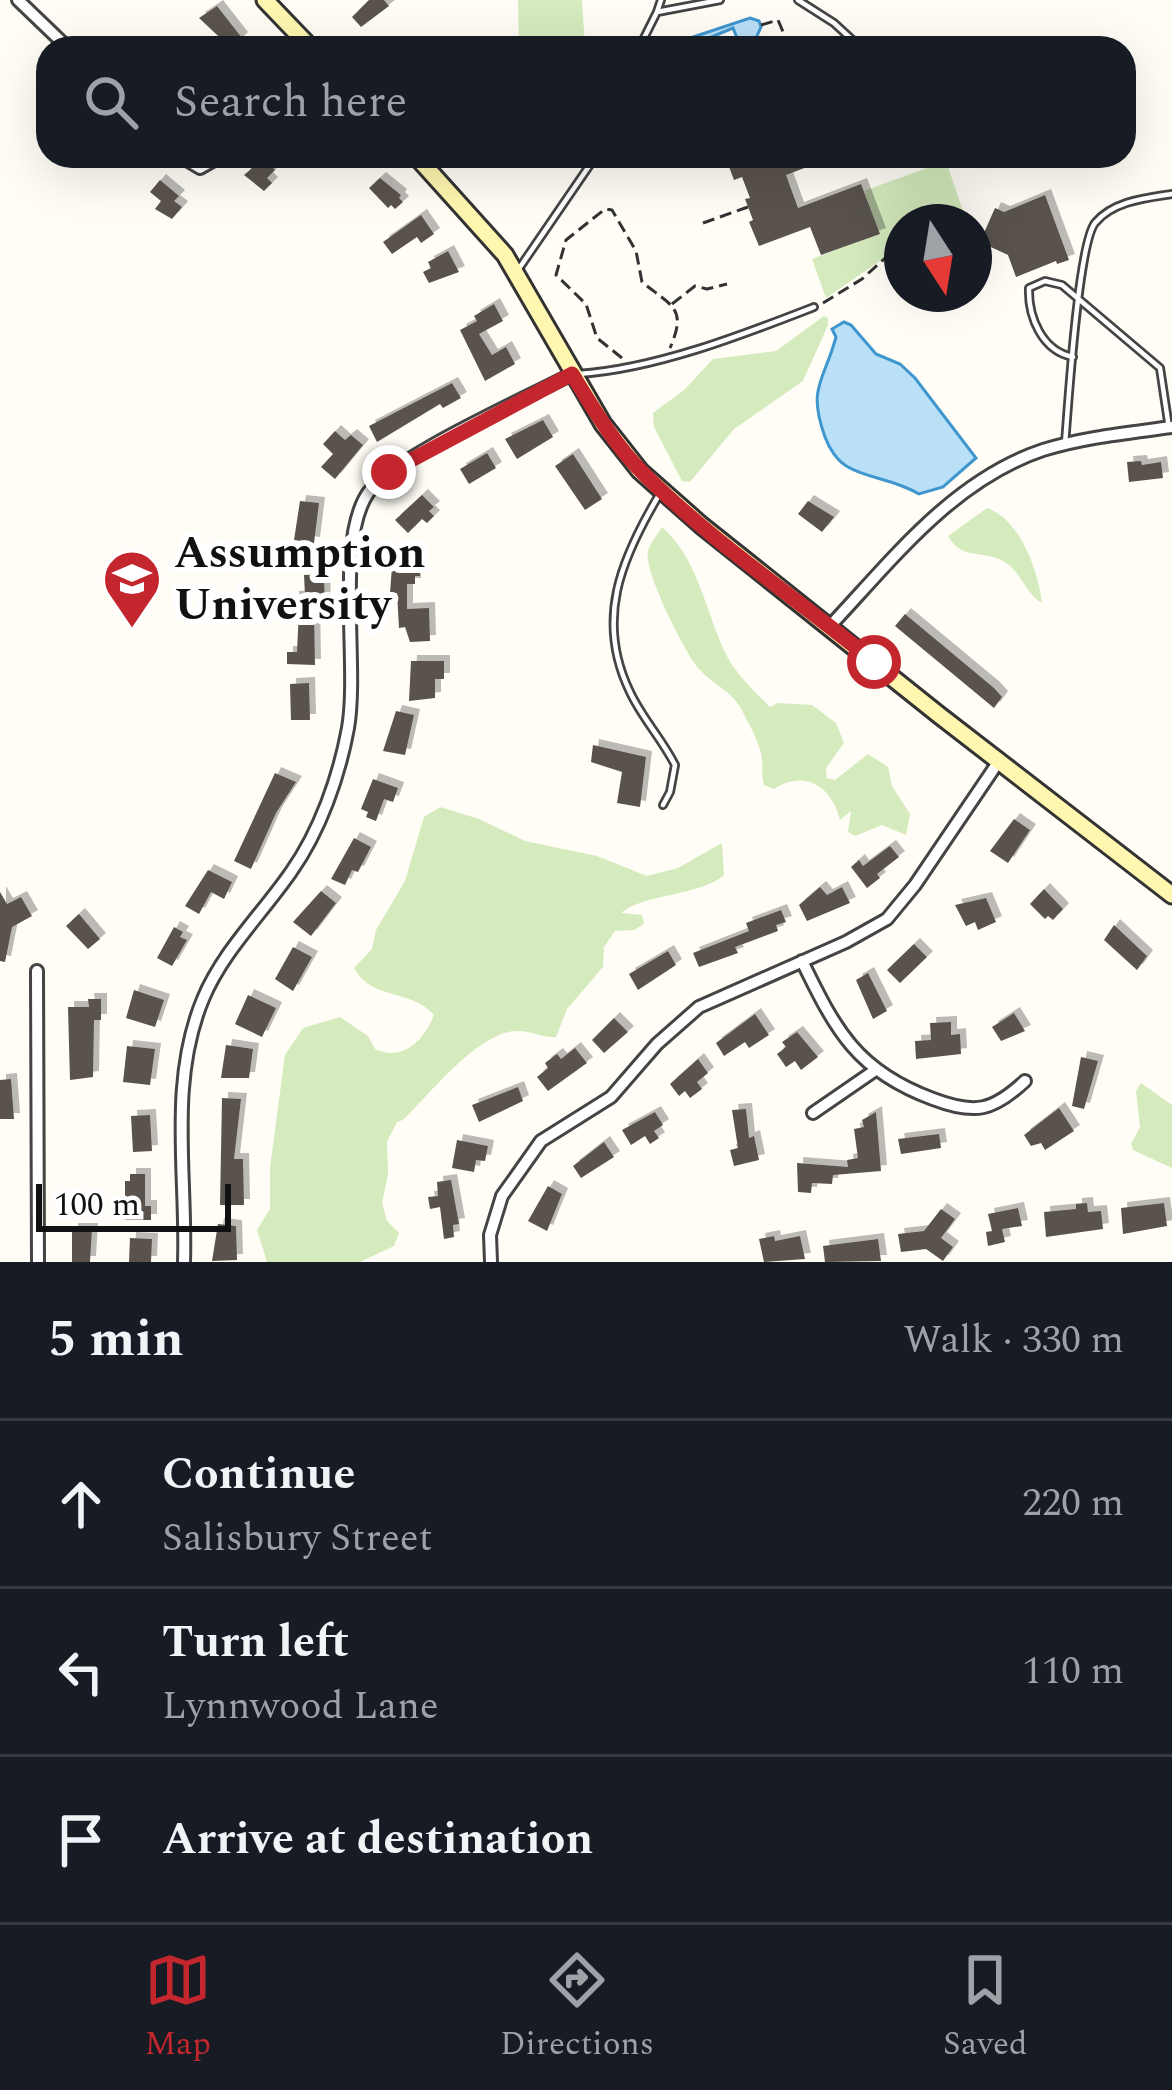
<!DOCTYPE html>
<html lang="en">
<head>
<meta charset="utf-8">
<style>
	:root { --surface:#171b24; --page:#20242c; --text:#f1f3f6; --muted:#9ea1a6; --line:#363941; --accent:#c4262e }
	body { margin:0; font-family:Spectral,serif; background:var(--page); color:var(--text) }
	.compass { position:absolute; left:884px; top:204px; width:108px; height:108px; border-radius:50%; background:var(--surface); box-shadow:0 12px 48px #0002; rotate:168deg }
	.scale { position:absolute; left:36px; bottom:30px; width:195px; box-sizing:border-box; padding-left:12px; border:6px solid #111; border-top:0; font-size:33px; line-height:42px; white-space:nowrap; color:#111; -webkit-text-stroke:9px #fff; paint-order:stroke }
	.stop { position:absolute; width:36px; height:36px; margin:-27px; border:9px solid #c4262e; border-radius:50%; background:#fff }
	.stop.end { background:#c4262e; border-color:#fff; box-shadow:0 3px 12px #0008 }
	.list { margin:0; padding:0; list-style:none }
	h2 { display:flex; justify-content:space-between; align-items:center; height:156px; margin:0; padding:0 48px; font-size:51px }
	h2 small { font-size:39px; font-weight:400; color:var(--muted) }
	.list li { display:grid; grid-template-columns:78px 1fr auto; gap:36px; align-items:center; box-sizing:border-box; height:168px; padding:0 48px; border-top:3px solid var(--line) }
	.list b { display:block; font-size:45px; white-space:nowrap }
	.list p { margin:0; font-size:39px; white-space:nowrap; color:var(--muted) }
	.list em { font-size:39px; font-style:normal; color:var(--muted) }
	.icon { flex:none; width:66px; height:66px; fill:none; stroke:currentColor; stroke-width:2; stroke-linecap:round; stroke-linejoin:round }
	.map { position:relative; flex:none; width:1172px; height:1262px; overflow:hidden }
	.search { position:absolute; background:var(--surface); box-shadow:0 12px 48px #0002; left:36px; right:36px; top:36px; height:132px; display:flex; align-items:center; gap:30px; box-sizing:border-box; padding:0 42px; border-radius:36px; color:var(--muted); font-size:45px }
	.sheet { height:660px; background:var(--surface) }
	nav { display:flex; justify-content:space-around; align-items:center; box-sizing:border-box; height:168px; border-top:3px solid var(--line); background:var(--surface); font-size:33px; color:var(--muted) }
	nav a { display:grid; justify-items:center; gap:6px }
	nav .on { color:var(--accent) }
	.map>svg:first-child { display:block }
	.green { fill:#d5ebbd }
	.water { fill:#b9e0f7; stroke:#3f96cf; stroke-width:3 }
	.building { fill:#5a524d; filter:url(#shadow) }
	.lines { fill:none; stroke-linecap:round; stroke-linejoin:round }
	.lane-casing { stroke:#444; stroke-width:10 }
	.street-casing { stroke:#444; stroke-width:16 }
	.secondary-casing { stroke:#333; stroke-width:21 }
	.path { stroke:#333; stroke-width:3; stroke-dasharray:12 6; stroke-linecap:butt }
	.lane { stroke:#fff; stroke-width:4.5 }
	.street { stroke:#fff; stroke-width:10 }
	.secondary { stroke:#fff6b0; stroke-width:15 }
	.route { stroke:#c4262e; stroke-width:15 }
	.labels { text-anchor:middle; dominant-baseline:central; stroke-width:12; stroke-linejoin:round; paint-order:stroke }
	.poi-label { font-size:45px; font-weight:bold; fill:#111; stroke:#fff; text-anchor:start }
</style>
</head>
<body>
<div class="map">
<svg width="1172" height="1262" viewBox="0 0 1172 1262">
	<defs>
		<filter id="shadow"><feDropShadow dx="6" dy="-6" stdDeviation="0" flood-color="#0004"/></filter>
	</defs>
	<rect width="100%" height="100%" fill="#fffdf5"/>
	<path class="green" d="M518 0H582L585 48H519Z
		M946 161 965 217 956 222H902V252L887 256 826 298 812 259 879 234 864 191Z
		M824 316 828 318V325L803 381 734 429 690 482 682 481 654 427 653 413 684 390 713 359 776 351Z
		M987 508C1020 519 1038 570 1042 603 1023 592 1021 569 1001 560 979 550 962 560 948 536Z
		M662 527C698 559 705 609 724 650 733 671 753 690 770 707L778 703 812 705 836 723 844 743 826 768 827 778 835 780 868 754 888 767 892 786 910 814 906 835 882 825 855 836 848 832 851 811 840 820C832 786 804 769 774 789L764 785C761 775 763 768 762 758 759 741 748 722 740 707 730 690 711 683 699 669 685 653 643 570 648 551 650 543 658 534 662 527Z
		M440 807 479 819 525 841 597 856 647 876 678 868 722 843 724 875C703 895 643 894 621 913L642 915 644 924 634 930 615 931 604 947 603 967 567 1009 556 1037C542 1038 532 1031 519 1031 480 1029 430 1094 403 1120L397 1122 387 1142 388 1175 382 1202 387 1221 399 1233 394 1246 360 1262H267L257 1230 270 1209V1168L285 1055 303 1028 340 1017 368 1036 375 1049C402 1062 424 1041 434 1015 410 988 372 1001 354 968L372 949 376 930 405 881 424 817Z
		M1141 1083 1172 1105V1168L1133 1150 1131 1144 1140 1127 1136 1091Z"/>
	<path class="water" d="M750 18 759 21 761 27 756 38H750L752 48H741L733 28 685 48 690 38Z
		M844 322 851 325 876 354 900 364 915 378 976 458 943 487 919 494C894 479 866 478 848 467 837 461 829 448 825 437 807 387 824 382 836 337L832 329Z"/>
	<path class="building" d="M369 0H384L389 6 361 27 352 17Z
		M217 6 242 38 231 48 199 18Z
		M725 156H803L807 167 786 175 798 208 861 184 880 234 821 255 810 227 759 246 749 222 753 220 745 199 750 198 742 177 734 180Z
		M264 158 275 170 267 178 272 183 264 191 244 175Z
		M380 178 401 195 399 198 403 202 395 209 391 205 388 208 369 188Z
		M160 180 179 196 174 201 182 207 172 219 155 209 161 201 150 192Z
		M1045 195 1069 260 1057 264 1056 261 1016 277 1008 255 980 242 995 208 1004 212Z
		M421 215 434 234 421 243 417 237 392 254 383 242Z
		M448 251 459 272 429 283 423 272 431 268 428 262Z
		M494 304 503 321 479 334 492 355 506 347 515 364 485 381 460 330 477 321 474 316Z
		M452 383 461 398 443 408 440 404 377 442 369 426Z
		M543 420 553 437 517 459 505 439Z
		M335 431 345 440 351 435 363 445 335 479 321 467 333 454 323 444Z
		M487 453 496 468 469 484 460 469Z
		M573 454 602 499 585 510 555 466Z
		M1141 461 1142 465 1161 462 1163 478 1129 482 1127 462Z
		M422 495 434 507 429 511 434 516 427 523 422 519 408 533 395 520Z
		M300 501 319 503 314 543 294 540Z
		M808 501 834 517 822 532 798 514Z
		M393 553H408V566H420V576H415V584H407V609L429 608 430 641 410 642 405 627 399 628 397 593H390Z
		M324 574 325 610H314L315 665 287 664V652H297L299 610 293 611V597L305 596 304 575Z
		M905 614 994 688 1002 697 994 708 895 626Z
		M411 661H444V679H435V698L409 701Z
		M309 683 310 720H291L290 684Z
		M396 711 414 715 405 755 383 751Z
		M593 745 646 757 640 807 617 803 622 772 591 762Z
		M275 773 296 782 276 813 251 869 234 861Z
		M373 779 398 788 393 802 384 799 376 821 366 817 368 812 361 809Z
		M1014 819 1030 830 1008 863 990 851Z
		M354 838 371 847 358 872 352 870 345 885 331 879Z
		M890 846 899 857 877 874 880 878 867 888 851 867 859 860 863 866Z
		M208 870 232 882 224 899 211 892 199 914 185 906Z
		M820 887 827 895 842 887 850 903 807 921 799 905Z
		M1044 889 1063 909 1053 920 1048 916 1045 919 1030 904Z
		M321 891 336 903 311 936 293 922Z
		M0 892 7 904 21 897 32 916 12 927 5 962 0 961Z
		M986 898 996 922 978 930 975 922 966 926 955 905Z
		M781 910 786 922 776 925 778 931 735 947 738 953 699 967 693 953 749 931 746 923Z
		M79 914 100 939 88 949 66 926Z
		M1114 925 1147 956 1137 970 1104 940Z
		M174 927 183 932 180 937 187 940 172 966 157 958Z
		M914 944 927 957 900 983 887 970Z
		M293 947 312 957 293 991 275 979Z
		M668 951 676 965 638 990 629 974Z
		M868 973 887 1011 873 1019 856 980Z
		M134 990 164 1000 155 1027 126 1018Z
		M248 995 276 1008 262 1037 235 1024Z
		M88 999H101V1020H94L93 1077 70 1080 68 1007H89Z
		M1014 1013 1025 1031 1001 1041 992 1027Z
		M755 1014 769 1035 749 1048 745 1042 724 1056 716 1043Z
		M614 1018 628 1032 604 1053 592 1040Z
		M951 1022V1035L960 1034 961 1054 916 1059 915 1041 931 1040 930 1023Z
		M797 1032 818 1057 801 1070 795 1061 786 1067 777 1054 786 1047 782 1042Z
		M226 1045 253 1049 249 1078H221Z
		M127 1046 155 1049 150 1085 123 1082Z
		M575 1048 587 1063 548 1091 537 1077 548 1068 545 1063 557 1054 561 1059Z
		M1081 1057 1098 1061 1084 1109 1072 1106Z
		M698 1059 708 1073 697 1082 702 1089 690 1098 685 1091 679 1096 670 1084Z
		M11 1079 14 1119H0V1080Z
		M518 1087 523 1101 479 1122 472 1105Z
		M222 1098 241 1099 234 1159H243L244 1205H220Z
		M1059 1108 1074 1131 1045 1150 1041 1143 1031 1146 1024 1135Z
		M746 1109 749 1138 754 1136 759 1160 734 1166 730 1150 738 1148 732 1110Z
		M655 1112 663 1125 654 1131 659 1138 650 1144 645 1136 631 1145 622 1130Z
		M876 1112 881 1171 833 1175 832 1184 812 1183 811 1193 798 1192 797 1163 848 1167 847 1160 858 1158 854 1129 864 1127 862 1120Z
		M150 1115 152 1151 133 1152 131 1116Z
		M939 1134 941 1148 901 1154 898 1139Z
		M457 1140 488 1146 485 1161 476 1160 474 1172 452 1168Z
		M604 1142 614 1157 581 1178 573 1166Z
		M130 1174H145V1206H151V1220H125V1181H130Z
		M451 1180 459 1224 453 1225 454 1237 444 1239 440 1207 430 1209 428 1197 438 1196 437 1182Z
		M548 1186 562 1194 547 1231 528 1221Z
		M1087 1203 1088 1212 1101 1211 1103 1229 1046 1237 1044 1212 1076 1209V1204Z
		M1164 1203 1167 1226 1123 1234 1121 1208Z
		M1018 1208 1022 1226 1002 1229 1005 1242 988 1246 986 1232 992 1231 988 1214Z
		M941 1209 955 1219 941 1238 953 1247 943 1261 926 1249 901 1252 898 1234 924 1231Z
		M218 1224 236 1226 237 1260 212 1261Z
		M72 1229H92L90 1262H72Z
		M774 1236 775 1241 800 1236 805 1259 764 1262 759 1239Z
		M130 1238 152 1239 151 1262H129Z
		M878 1239 881 1261 825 1262 823 1246Z"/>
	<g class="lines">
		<g class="lane-casing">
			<path id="lane" d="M661 0 657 12 720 0
				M798 0 834 23 859 46
				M639 48 657 12
				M518 270 596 156
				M1073 357C1042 351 1028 317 1029 288L1045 281 1062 285 1160 368 1169 428
				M578 374C655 369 742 335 814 307
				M1065 444C1068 408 1078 245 1095 223 1113 201 1146 198 1172 194
				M659 495C621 559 595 620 630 692 642 718 662 739 675 765L670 792 663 805"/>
		</g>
		<g class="street-casing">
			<path id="street" d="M18 0 68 48
				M180 156 200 168 221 156
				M830 626C893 559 953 480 1043 450 1085 437 1129 433 1172 427
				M802 961C836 1031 857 1071 933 1099 975 1115 993 1111 1025 1081
				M37 971 38 1262
				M813 1113 874 1071
				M184 1262C187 1175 168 1083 203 999 223 951 262 914 291 872 320 831 339 777 348 728 359 665 335 542 368 493 393 457 527 398 572 374
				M491 1262 490 1235 502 1196 541 1141 611 1097 657 1044 699 1007 846 942 887 919 915 885 999 761"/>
		</g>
		<g class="secondary-casing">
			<path id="secondary" d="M265 0 311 48
				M416 156 505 255 603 424 640 471 701 525 939 715 1172 895"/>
		</g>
		<path class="path" d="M761 25 778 20 790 48
			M806 164 809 163 806 156
			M703 223 748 207
			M823 303 862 279 902 243
			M672 304 695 286 707 289 727 284
			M622 358 597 338 586 304 556 275 566 240 605 209 612 210 636 251 642 282C671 306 688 307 670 348"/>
		<use href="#lane" class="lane"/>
		<use href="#street" class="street"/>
		<use href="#secondary" class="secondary"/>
	</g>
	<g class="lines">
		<path class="route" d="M389 472 572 374C593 408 614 444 643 473 713 543 798 599 874 662"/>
	</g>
	<defs>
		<g id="university-pin" transform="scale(3)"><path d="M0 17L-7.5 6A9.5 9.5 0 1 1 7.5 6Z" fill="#c4262e" stroke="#fff"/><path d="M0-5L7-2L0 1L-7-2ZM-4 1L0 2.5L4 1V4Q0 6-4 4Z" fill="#fff"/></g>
	</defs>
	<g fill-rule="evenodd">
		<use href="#university-pin" x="132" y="579"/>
	</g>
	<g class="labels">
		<g class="poi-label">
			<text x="174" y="553">Assumption<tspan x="174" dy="52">University</tspan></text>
		</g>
	</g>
</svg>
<svg class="compass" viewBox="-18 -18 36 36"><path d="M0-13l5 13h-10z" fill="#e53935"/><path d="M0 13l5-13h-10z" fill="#9ea1a6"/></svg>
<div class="scale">100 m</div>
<div class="stop" style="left:874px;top:662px"></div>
<div class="stop end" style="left:389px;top:472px"></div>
<div class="search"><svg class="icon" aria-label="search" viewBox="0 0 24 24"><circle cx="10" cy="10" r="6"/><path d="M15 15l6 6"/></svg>Search here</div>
</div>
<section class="sheet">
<h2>5 min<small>Walk · 330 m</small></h2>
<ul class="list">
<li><svg class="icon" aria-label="ahead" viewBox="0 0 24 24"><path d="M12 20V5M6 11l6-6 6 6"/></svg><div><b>Continue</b><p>Salisbury Street</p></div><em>220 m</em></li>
<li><svg class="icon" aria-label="left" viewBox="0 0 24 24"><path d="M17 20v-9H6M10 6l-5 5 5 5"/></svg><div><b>Turn left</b><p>Lynnwood Lane</p></div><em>110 m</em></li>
<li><svg class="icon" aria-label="arrive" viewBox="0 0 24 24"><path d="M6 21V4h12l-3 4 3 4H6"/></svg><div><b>Arrive at destination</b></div></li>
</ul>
</section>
<nav>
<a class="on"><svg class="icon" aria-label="map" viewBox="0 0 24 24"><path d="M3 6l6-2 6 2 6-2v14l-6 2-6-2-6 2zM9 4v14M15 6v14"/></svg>Map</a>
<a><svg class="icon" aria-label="directions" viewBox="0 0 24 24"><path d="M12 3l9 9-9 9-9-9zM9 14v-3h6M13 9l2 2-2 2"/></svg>Directions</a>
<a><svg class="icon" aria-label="saved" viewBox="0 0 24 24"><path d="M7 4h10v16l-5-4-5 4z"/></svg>Saved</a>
</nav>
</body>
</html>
